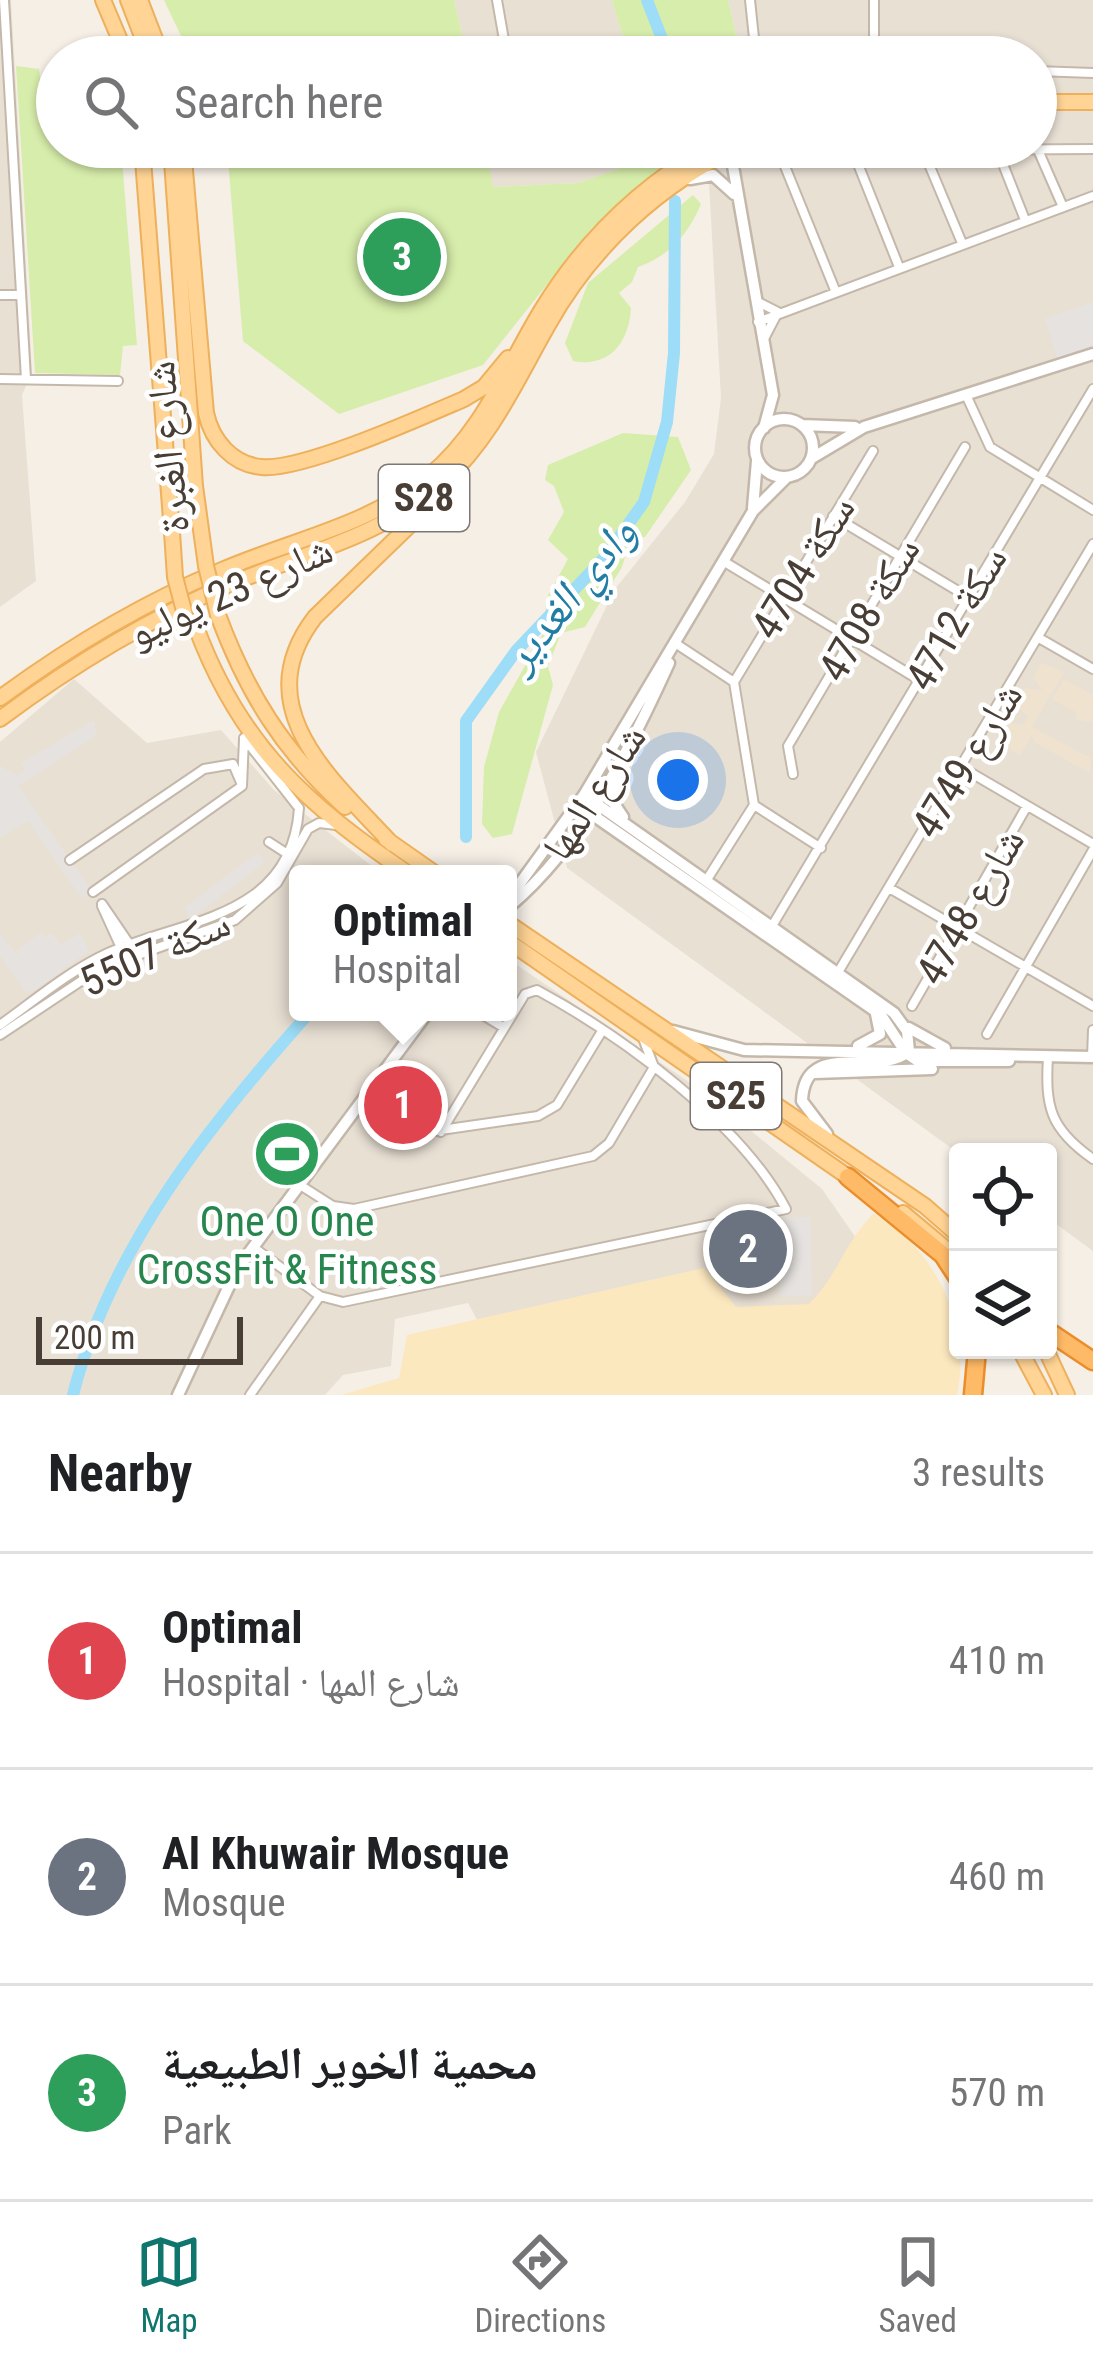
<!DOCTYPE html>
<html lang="en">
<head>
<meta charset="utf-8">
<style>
	:root { --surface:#fff; --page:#f2f2f2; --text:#202124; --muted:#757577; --line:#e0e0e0; --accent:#0f766e }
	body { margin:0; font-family:"Roboto Condensed","Noto Naskh Arabic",sans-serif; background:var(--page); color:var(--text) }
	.controls { position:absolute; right:36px; bottom:36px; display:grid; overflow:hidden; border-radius:12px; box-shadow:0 3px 9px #0004 }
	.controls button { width:108px; height:108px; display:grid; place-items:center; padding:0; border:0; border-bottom:3px solid var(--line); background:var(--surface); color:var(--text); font:60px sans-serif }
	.scale { position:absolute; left:36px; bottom:30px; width:207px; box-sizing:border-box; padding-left:12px; border:6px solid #483e35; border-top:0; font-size:33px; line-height:42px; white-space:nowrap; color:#483e35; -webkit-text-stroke:9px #fff; paint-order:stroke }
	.you { position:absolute; left:678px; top:780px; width:42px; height:42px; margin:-30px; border:9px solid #fff; border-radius:50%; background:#1a73e8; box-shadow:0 0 0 18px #1a73e833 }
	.badge { display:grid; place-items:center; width:78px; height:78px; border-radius:50%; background:var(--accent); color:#fff; font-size:39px; font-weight:700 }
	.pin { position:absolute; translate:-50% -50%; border:6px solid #fff; box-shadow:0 3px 12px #0006 }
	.popup { position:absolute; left:289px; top:865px; width:228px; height:156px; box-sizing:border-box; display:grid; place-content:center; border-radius:12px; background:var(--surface); filter:drop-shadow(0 3px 9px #0005); font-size:39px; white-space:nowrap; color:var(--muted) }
	.popup b { font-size:45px; color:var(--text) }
	.popup::after { content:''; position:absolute; left:50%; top:100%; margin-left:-24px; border:24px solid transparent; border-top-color:var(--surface) }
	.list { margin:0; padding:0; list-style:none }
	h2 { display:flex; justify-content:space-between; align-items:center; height:156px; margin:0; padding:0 48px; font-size:51px }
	h2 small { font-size:39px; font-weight:400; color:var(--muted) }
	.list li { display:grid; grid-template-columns:78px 1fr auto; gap:36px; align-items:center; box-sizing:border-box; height:216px; padding:0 48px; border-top:3px solid var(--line) }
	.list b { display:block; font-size:45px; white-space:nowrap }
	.list p { margin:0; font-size:39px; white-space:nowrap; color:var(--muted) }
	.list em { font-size:39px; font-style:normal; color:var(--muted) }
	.icon { flex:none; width:66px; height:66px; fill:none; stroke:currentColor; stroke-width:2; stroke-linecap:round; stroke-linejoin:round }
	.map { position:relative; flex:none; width:1093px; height:1395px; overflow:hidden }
	.search { position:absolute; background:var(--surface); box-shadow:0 3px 9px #0004; left:36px; right:36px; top:36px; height:132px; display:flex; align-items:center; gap:30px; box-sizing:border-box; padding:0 42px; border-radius:66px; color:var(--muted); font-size:45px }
	.sheet { height:804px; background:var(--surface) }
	nav { display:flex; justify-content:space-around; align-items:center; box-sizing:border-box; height:168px; border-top:3px solid var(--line); background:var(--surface); font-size:33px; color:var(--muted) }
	nav a { display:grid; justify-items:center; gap:6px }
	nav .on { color:var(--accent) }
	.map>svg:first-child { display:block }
	.residential { fill:#e9e0d4 }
	.education { fill:#efe2cf }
	.green { fill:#d7edab }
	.sand { fill:#fce8bf }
	.parking { fill:#e5e2df }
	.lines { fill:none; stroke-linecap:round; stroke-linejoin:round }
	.river { stroke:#9dddf7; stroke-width:12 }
	.minor-casing { stroke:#c4b8ab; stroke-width:12 }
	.tertiary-casing { stroke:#c4b8ab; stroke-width:15 }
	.primary-casing { stroke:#eeb05b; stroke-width:18 }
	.motorway-casing { stroke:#eb8d2a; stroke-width:21 }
	.minor { stroke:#fff; stroke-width:8 }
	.tertiary { stroke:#fff; stroke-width:10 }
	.primary { stroke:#ffd495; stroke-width:14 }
	.motorway { stroke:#ffba67; stroke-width:16 }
	.primary-bridge-casing { stroke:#eeb05b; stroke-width:18; stroke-linecap:butt }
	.primary-bridge { stroke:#ffd495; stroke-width:14 }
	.labels { text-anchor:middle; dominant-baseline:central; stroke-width:9; stroke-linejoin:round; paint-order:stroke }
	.shield { fill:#fff; stroke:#7f7872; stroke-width:3 }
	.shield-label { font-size:39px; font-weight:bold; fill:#483e35 }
	.street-label { font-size:42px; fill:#483e35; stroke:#fff }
	.leisure-label { font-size:42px; fill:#27864d; stroke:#fff }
	.water-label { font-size:45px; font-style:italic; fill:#217da4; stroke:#fff }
</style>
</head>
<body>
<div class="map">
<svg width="1093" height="1395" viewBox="0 0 1093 1395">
	<rect width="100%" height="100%" fill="#f5efe6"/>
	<path class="residential" d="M0 0H11L32 372 22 395 36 581 0 607Z
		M454 0H612L629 57H467Z
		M728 0H1093V1251L1048 1218V1152L958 1153 567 868 536 752 615 589 685 502 714 454 721 398 707 147H1036V57H741Z
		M485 147H645L647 159 579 183 492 187Z
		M74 679 147 743 221 730 274 790 382 874H298V1012H508V959L705 1093 822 1189 877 1268 829 1318 493 1349 468 1303 395 1319 391 1366 343 1375 325 1395H0V742Z"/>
	<path class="education" d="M1041 663 1064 672 1032 727 1091 758 1090 773 1034 742 1032 735 1020 755 999 743 1004 722 1023 725 1028 717 1016 705 1025 688 1043 691 1033 678Z
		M1064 679 1093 695V722L1076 720V712L1052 699Z"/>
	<path class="green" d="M164 0H454L467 57H191Z
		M612 0H728L741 57H629Z
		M16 66 39 69 46 127 57 124V147H121L137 345 123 346 120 375 35 373Z
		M227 147H485L493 187 579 183 646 159 645 147H689L592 228 483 365 339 414 243 341Z
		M693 195 701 204C688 235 669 256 638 267L632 282 619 293 631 308C629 343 609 368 573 361L565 343 588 283Z
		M623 433 678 437 691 470 645 537 631 538 622 567 585 627 561 633 548 666 553 685 512 834 493 838 482 824 484 767 499 712 545 630 546 599 568 559 548 540 564 512 554 486 545 480 548 465Z"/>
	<path class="sand" d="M874 1213C937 1250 972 1327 957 1395H341L399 1378 407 1335 704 1268 736 1307 809 1304C837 1277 845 1241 874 1213Z"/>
	<path class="parking" d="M1093 302V349L1058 361 1045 319Z
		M94 720 96 736 18 786 93 892 82 899 28 821 0 838V766L17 775 25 770 21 763Z
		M257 853 266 861 191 919 184 908Z
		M42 932 45 937 51 933 61 945 80 933 89 951 32 992 25 991 0 956V934L18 956 17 950Z
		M810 1217 812 1295 780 1296 778 1218Z"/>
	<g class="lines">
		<path class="river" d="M647 0 669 57
			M466 837V721L516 651 605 557 644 502 667 422 674 353 675 201
			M73 1395C110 1247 211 1123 310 1012"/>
		<g class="minor-casing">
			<path id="minor" d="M4 0 26 379
				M497 0 507 57
				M750 0 756 57
				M874 57V0
				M1036 71 1093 73
				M852 149 899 267
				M997 149 1025 220
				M1038 150 1063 207
				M782 159 835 290
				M962 243 923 150 1093 149
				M0 295H21
				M758 302 778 312 765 337
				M758 322 1093 196
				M0 379 118 381
				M967 397 990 447 1093 510
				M833 516 968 597
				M723 561 921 681
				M1039 638 1093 669
				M675 643 734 682 754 805 706 881
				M734 682 873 451
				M961 767 1093 844
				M793 774 788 746 965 447
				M754 805 821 848
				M269 842 286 853
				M70 860 204 769 233 764 242 785
				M891 889 1093 1006
				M93 892 242 786 244 739
				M102 904 132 948
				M102 906 123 952
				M772 926 1093 389
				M837 974 1093 544
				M912 1006 1027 806
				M478 1012 503 1027
				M0 1025C35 1000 69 971 108 953 183 919 292 919 299 808L244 738
				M987 1034 1093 850
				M0 1035 99 969 235 920 277 883 308 829 319 823 336 825
				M1048 1057C1045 1107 1050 1129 1093 1159
				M1092 1057 1093 1030
				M368 1094 434 1131 538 1116 557 1105 602 1031
				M300 1185 333 1206 354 1209 593 1156 609 1143 654 1067 643 1038
				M253 1247 320 1296 343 1302 786 1209C741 1123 622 1036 537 990L525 994 441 1132
				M250 1395 320 1296"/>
		</g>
		<g class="tertiary-casing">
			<path id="tertiary" d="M750 147 733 166 773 395 764 428
				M690 179 713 175 734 194
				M755 448a29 29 0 1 1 58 0a29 29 0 1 1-58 0Z
				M802 425 855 427
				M812 458 864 427 1093 354
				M753 508 757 461
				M617 775 611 799 623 817
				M584 795 894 1013 907 1031 909 1051
				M577 804 881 1015 906 1053 918 1061H1009
				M510 906C583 844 630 749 669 663
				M508 908 513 893 584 795 753 511 786 478
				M909 1028 945 1048
				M673 1031 744 1050 1093 1057
				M858 1046 880 1034 876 1014
				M815 1073 932 1069
				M827 1134 802 1101C804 1037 878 1079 909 1051
				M178 1395 237 1269 428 1012"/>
		</g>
		<g class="primary-casing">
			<path id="primary" d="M103 0 127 57
				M128 0 150 57
				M140 0 162 57
				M1036 102H1093
				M142 147 172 532
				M171 147 195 486 206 566
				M183 147 206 413C212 441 233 465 262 467 302 471 422 417 464 399L484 387 508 358
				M218 615C247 693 283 751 345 807
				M196 627C240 746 307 805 409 874
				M0 698C69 647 143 603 222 570 291 540 369 526 429 476 483 431 506 369 541 311 583 242 639 187 709 147
				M0 719C71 666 147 620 228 585 301 554 382 537 442 483 491 439 516 381 548 325 591 248 659 184 739 147
				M386 839 436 874
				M392 844C333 780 245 708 315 617L446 490
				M508 923 925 1206 958 1235
				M508 941 854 1181
				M903 1213 958 1259
				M1020 1350 1044 1395
				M1046 1350 1067 1395"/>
		</g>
		<g class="motorway-casing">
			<path id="motorway" d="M848 1177 943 1255 958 1278
				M1048 1331 1093 1361
				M973 1395 977 1350"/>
		</g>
		<use href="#minor" class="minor"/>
		<use href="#tertiary" class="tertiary"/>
		<use href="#primary" class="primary"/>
		<use href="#motorway" class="motorway"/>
		<g class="primary-bridge-casing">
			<path id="primary-bridge" d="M172 532 175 577 189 630
				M206 566 218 615"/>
		</g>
		<use href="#primary-bridge" class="primary-bridge"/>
	</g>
	<defs>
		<g id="stadium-disc" transform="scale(3.45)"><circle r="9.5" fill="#2e9e5b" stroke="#fff"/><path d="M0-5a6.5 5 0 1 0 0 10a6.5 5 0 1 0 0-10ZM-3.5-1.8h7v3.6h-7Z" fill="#fff"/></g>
	</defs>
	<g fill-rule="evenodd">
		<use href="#stadium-disc" x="287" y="1154"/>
	</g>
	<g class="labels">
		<g class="shield">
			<rect x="379" y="465" width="90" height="66" rx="9"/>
			<rect x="691" y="1063" width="90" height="66" rx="9"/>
		</g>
		<g class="shield-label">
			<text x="424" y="498">S28</text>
			<text x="736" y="1096">S25</text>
		</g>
		<g class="street-label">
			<text transform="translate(167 447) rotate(-95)">شارع الغبرة</text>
			<text transform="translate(803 567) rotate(-59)">سكة 4704</text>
			<text transform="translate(230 591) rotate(-24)">شارع 23 يوليو</text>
			<text transform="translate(869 609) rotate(-60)">سكة 4708</text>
			<text transform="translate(956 618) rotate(-60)">سكة 4712</text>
			<text transform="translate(967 760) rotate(-59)">4749 شارع</text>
			<text transform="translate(594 792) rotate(-57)">شارع المها</text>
			<text transform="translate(970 906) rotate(-60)">4748 شارع</text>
			<text transform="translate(155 952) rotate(-24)">سكة 5507</text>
		</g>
		<g class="leisure-label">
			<text x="287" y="1221">One O One<tspan x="287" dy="48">CrossFit &amp; Fitness</tspan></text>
		</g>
		<g class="water-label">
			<text transform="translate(569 594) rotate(-51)">وادي الغدير</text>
		</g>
	</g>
</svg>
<div class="controls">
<button><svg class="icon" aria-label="locate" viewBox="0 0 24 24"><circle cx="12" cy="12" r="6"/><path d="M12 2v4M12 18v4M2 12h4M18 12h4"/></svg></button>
<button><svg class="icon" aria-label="layers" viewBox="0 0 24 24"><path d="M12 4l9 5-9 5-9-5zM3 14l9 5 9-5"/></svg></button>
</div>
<div class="scale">200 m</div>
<div class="you"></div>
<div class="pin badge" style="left:403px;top:1105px;background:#e0444e">1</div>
<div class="popup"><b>Optimal</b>Hospital</div>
<div class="pin badge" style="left:748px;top:1249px;background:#6b7280">2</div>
<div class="pin badge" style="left:402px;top:257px;background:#2e9e5b">3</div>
<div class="search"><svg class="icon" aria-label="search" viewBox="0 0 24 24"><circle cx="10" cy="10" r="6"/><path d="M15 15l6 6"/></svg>Search here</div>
</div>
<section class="sheet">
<h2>Nearby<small>3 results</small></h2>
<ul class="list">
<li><span class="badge" style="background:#e0444e">1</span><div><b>Optimal</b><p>Hospital · شارع المها</p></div><em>410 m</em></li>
<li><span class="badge" style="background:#6b7280">2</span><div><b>Al Khuwair Mosque</b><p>Mosque</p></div><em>460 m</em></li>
<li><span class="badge" style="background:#2e9e5b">3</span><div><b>محمية الخوير الطبيعية</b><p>Park</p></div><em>570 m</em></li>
</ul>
</section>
<nav>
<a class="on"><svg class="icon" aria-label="map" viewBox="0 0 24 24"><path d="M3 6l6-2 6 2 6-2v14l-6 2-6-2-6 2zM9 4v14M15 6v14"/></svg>Map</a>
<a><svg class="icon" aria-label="directions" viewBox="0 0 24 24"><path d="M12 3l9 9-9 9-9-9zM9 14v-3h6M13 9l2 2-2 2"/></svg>Directions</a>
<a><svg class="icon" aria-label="saved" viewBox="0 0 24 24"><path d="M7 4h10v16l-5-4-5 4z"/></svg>Saved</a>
</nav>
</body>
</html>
